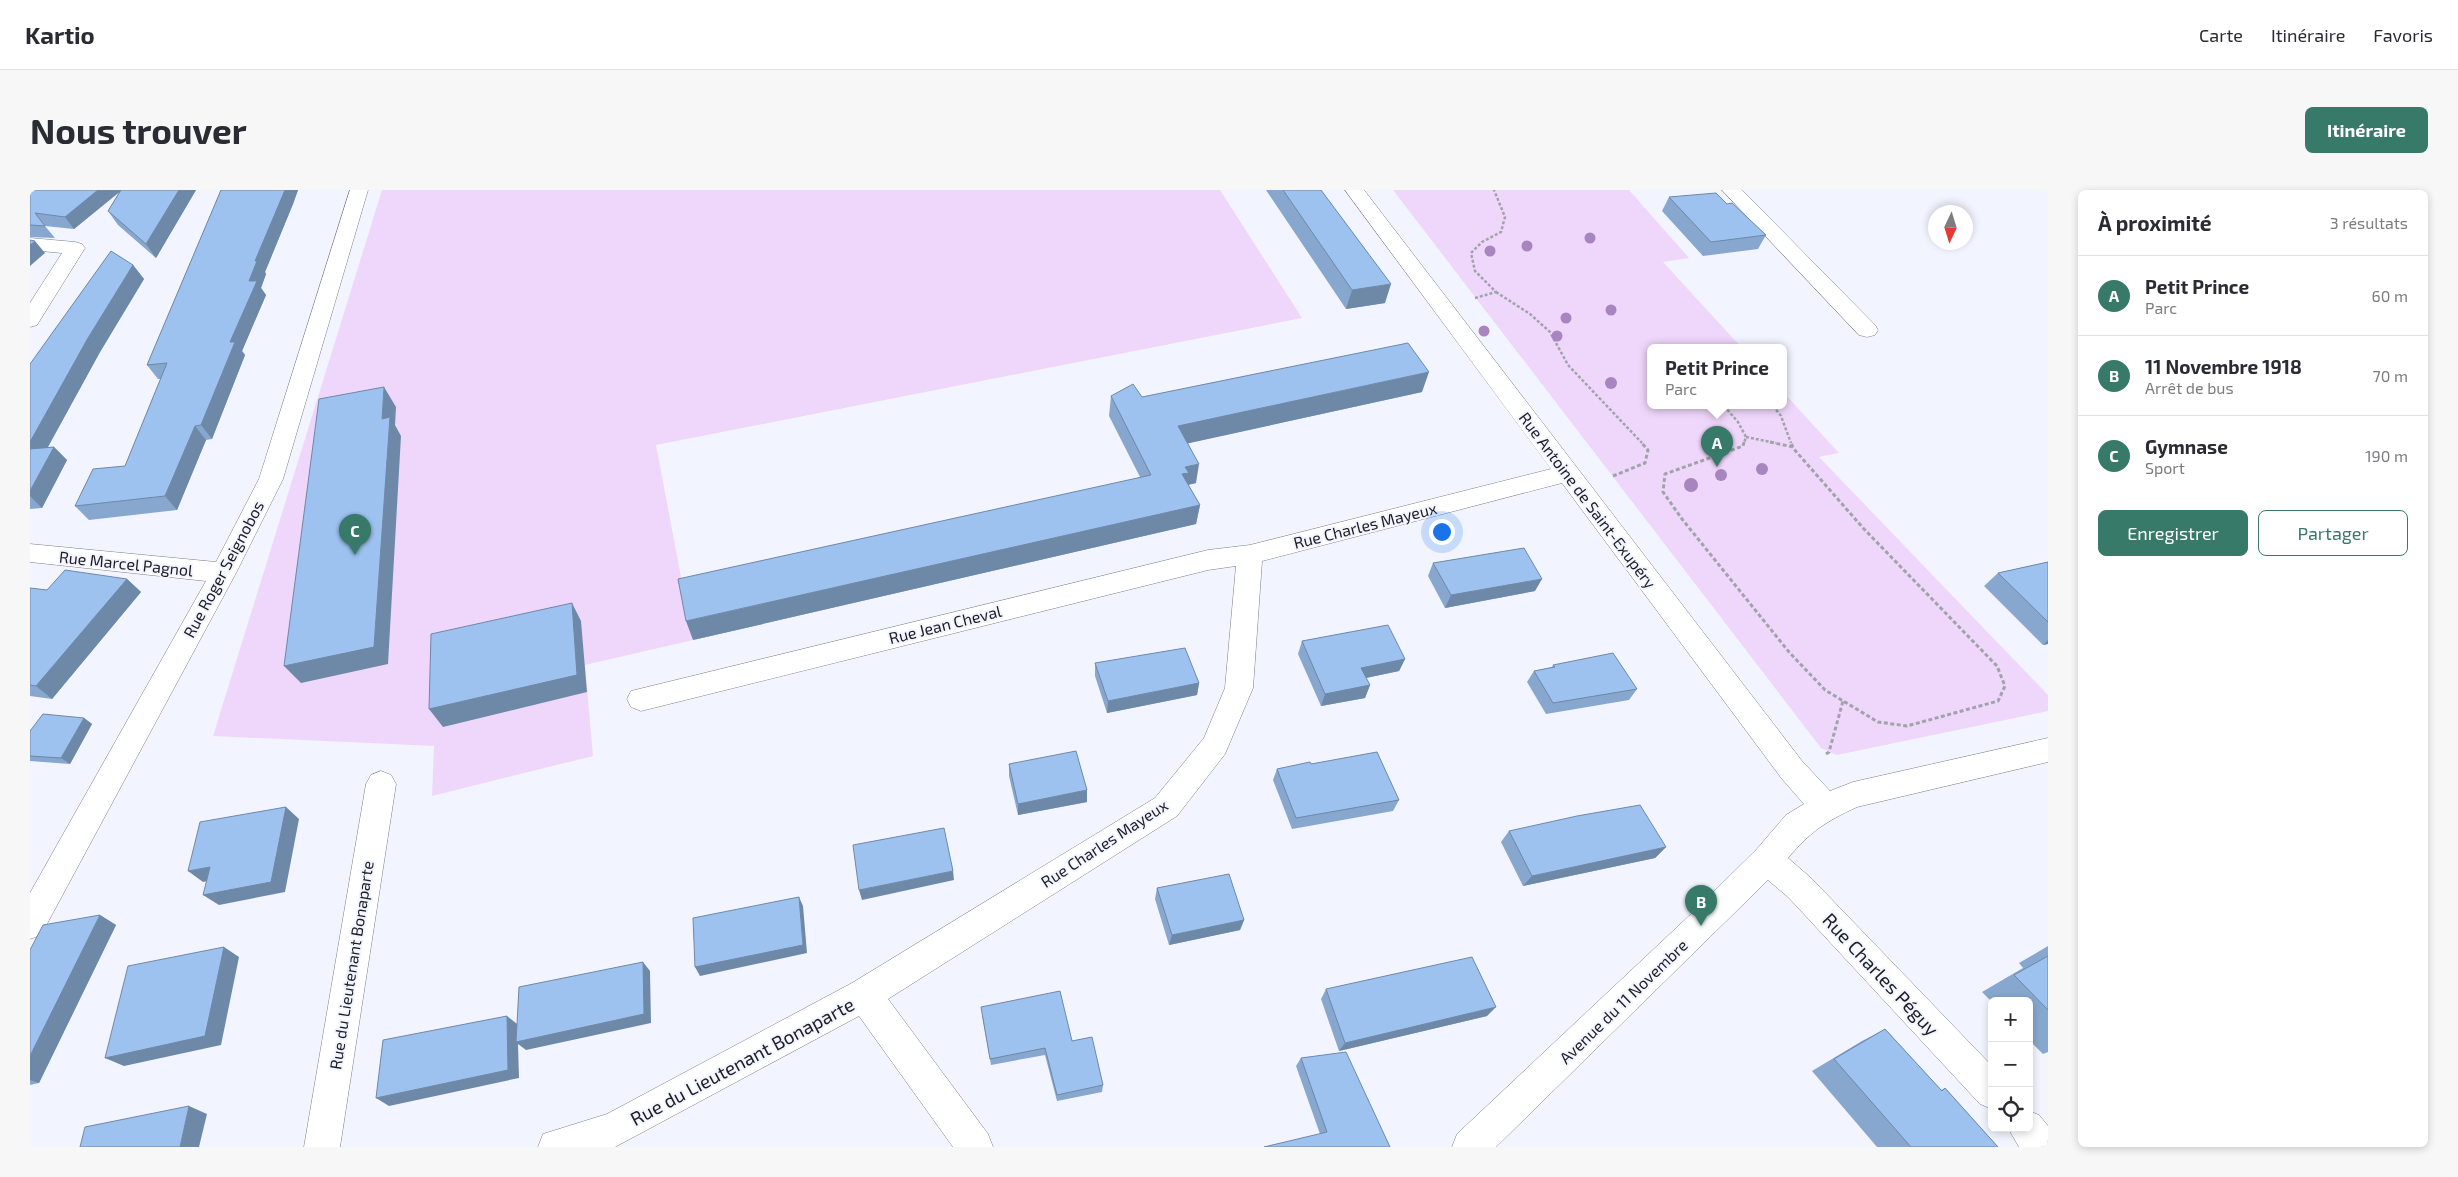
<!DOCTYPE html>
<html lang="fr">
<head>
<meta charset="utf-8">
<style>
	:root { --surface:#fff; --page:#f7f7f7; --text:#2b2b33; --muted:#7c7c81; --line:#e1e1e2; --accent:#387a6a }
	body { margin:0; font-family:"Exo 2",sans-serif; background:var(--page); color:var(--text) }
	.controls { position:absolute; right:15px; bottom:15px; display:grid; overflow:hidden; border-radius:8px; box-shadow:0 2px 8px #0003 }
	.controls button { width:45px; height:45px; display:grid; place-items:center; padding:0; border:0; border-bottom:1px solid var(--line); background:var(--surface); color:var(--text); font:25px sans-serif }
	.compass { position:absolute; left:1898px; top:15px; width:45px; height:45px; border-radius:50%; background:var(--surface); box-shadow:0 2px 8px #0003; rotate:184deg }
	.you { position:absolute; left:1411px; top:341px; width:18px; height:18px; margin:-12px; border:4px solid #fff; border-radius:50%; background:#1a73e8; box-shadow:0 0 0 8px #1a73e833 }
	.badge { display:grid; place-items:center; width:32px; height:32px; border-radius:50%; background:var(--accent); color:#fff; font-size:16px; font-weight:700 }
	.pin { position:absolute; translate:-50% -41px; filter:drop-shadow(0 1px 2px #0008) }
	.pin::after { content:''; position:absolute; top:26px; width:18px; height:15px; background:inherit; clip-path:polygon(0 0,100% 0,50% 100%) }
	.popup { position:absolute; left:1617px; top:154px; width:140px; height:65px; box-sizing:border-box; display:grid; place-content:center; border-radius:8px; background:var(--surface); filter:drop-shadow(0 1px 4px #0005); font-size:16px; white-space:nowrap; color:var(--muted) }
	.popup b { font-size:19px; color:var(--text) }
	.popup::after { content:''; position:absolute; left:50%; top:100%; margin-left:-10px; border:10px solid transparent; border-top-color:var(--surface) }
	.list { margin:0; padding:0; list-style:none }
	h2 { display:flex; justify-content:space-between; align-items:center; height:65px; margin:0; padding:0 20px; font-size:21px }
	h2 small { font-size:16px; font-weight:400; color:var(--muted) }
	.list li { display:grid; grid-template-columns:32px 1fr auto; gap:15px; align-items:center; box-sizing:border-box; height:80px; padding:0 20px; border-top:1px solid var(--line) }
	.list b { display:block; font-size:19px; white-space:nowrap }
	.list p { margin:0; font-size:16px; white-space:nowrap; color:var(--muted) }
	.list em { font-size:16px; font-style:normal; color:var(--muted) }
	.actions { display:flex; gap:10px; padding:15px 20px }
	.actions a { flex:1; padding:11px 0; border:1px solid var(--accent); border-radius:8px; text-align:center; font-size:18px; color:var(--accent) }
	.actions .main { background:var(--accent); color:#fff }
	.icon { flex:none; width:28px; height:28px; fill:none; stroke:currentColor; stroke-width:2; stroke-linecap:round; stroke-linejoin:round }
	.map { position:relative; flex:none; width:2018px; height:957px; overflow:hidden; border-radius:8px }
	header { display:flex; align-items:center; gap:30px; box-sizing:border-box; height:70px; padding:0 25px; background:var(--surface); border-bottom:1px solid var(--line) }
	header strong { font-size:24px }
	nav { display:flex; gap:28px; margin-inline-start:auto; font-size:18px }
	.intro { display:flex; align-items:center; justify-content:space-between; box-sizing:border-box; height:120px; padding:0 30px }
	h1 { margin:0; font-size:35px }
	.button { padding:12px 22px; border-radius:8px; background:var(--accent); color:#fff; font-size:18px; font-weight:700 }
	main { display:flex; gap:30px; padding:0 30px }
	aside { flex:1; background:var(--surface); border-radius:8px; box-shadow:0 2px 8px #0003 }
	.map>svg:first-child { display:block }
	.green { fill:#efd7fb }
	.lines { fill:none; stroke-linecap:round; stroke-linejoin:round }
	.minor-casing { stroke:#7c7e87; stroke-width:1 }
	.path-far1 { stroke:#a1a3ab; stroke-width:2.5; stroke-dasharray:3 2; stroke-linecap:butt }
	.path { stroke:#a1a3ab; stroke-width:3; stroke-dasharray:4 2.5; stroke-linecap:butt }
	.minor { fill:#fff; fill-rule:evenodd }
	.tree { fill:#a885be }
	.wall { fill:#87a7ce }
	.shaded-wall { fill:#6e88a8 }
	.building { fill:#9dc2f0; stroke:#6e88a8 }
	.labels { text-anchor:middle; dominant-baseline:central; stroke-width:4; stroke-linejoin:round; paint-order:stroke }
	.street-label { font-size:16px; fill:#1d1e22; stroke:#f2f5ff }
	.near-street-label { font-size:19px; fill:#1d1e22; stroke:#f2f5ff }
</style>
</head>
<body>
<header>
<strong>Kartio</strong>
<nav><a>Carte</a><a>Itinéraire</a><a>Favoris</a></nav>
</header>
<div class="intro"><h1>Nous trouver</h1><a class="button">Itinéraire</a></div>
<main>
<div class="map">
<svg width="2018" height="957" viewBox="0 0 2018 957">
	<rect width="100%" height="100%" fill="#f2f5ff"/>
	<path class="green" d="M352 0H1190L1272 128 626 255 663 450 555 475 563 566 402 606 404 556 183 546Z
		M1363 0H1599L1659 68 1633 72 1712 158H1621V216H1753V202L1809 263 1789 267 2018 505V521L1807 565 1791 558Z"/>
	<g class="lines">
		<g class="minor-casing">
			<path id="minor" d="M320 0H338L253 289 206 383 11 745 0 749V703L176 391 0 372V354L186 372 229 289Z
				M1315 0H1334L1772 571 1800 601 1823 592 2018 548V572L1827 617C1795 632 1781 641 1758 668L1781 688 1962 876V919L1950 914 1759 708 1738 690 1466 957H1422L1427 944 1660 725 1726 660 1756 625 1774 614 1752 589 1532 293 1232 371 1223 498 1195 564 1147 626 858 809 958 944 963 957H923L829 826 585 957H508L513 944 577 924 822 793 1125 608 1174 548 1195 498 1206 376 1178 380 611 521 601 517 597 509 601 501 1178 360 1220 355 1521 279Z
				M1692 0H1712L1845 135 1848 140 1845 145 1837 147 1829 145Z
				M0 48 45 52 52 54 55 58 7 135 0 137V113L32 63 0 60Z
				M351 581 361 585 366 594 310 957H274L336 594 341 585Z
				M1999 921 2009 925 2018 936V957H1989L1978 938H1999Z"/>
		</g>
		<path class="path-far1" d="M1466 102 1500 124 1520 142 1538 175 1612 253
			M1445 108 1466 102 1445 81 1441 63 1452 52 1471 42 1475 27 1464 0
			M1694 216 1708 232 1716 247 1714 253
			M1743 216 1751 226 1761 253
			M1716 247 1746 253"/>
		<path class="path" d="M1714 252 1713 256 1635 284 1633 302 1652 329 1759 462 1795 500 1848 532 1877 536 1968 511 1975 496 1967 476 1834 339 1763 258 1761 252
			M1740 252 1763 257
			M1583 286 1615 273 1618 260 1611 252
			M1796 564 1799 562 1813 511"/>
		<use href="#minor" class="minor"/>
	</g>
	<g class="tree">
		<circle cx="1560" cy="48" r="5.5"/>
		<circle cx="1497" cy="56" r="5.5"/>
		<circle cx="1460" cy="61" r="5.5"/>
		<circle cx="1581" cy="120" r="5.5"/>
		<circle cx="1536" cy="128" r="5.5"/>
		<circle cx="1454" cy="141" r="5.5"/>
		<circle cx="1527" cy="146" r="5.5"/>
		<circle cx="1581" cy="193" r="6"/>
		<circle cx="1732" cy="279" r="6"/>
		<circle cx="1691" cy="285" r="6"/>
		<circle cx="1661" cy="295" r="7"/>
	</g>
	<path class="wall" d="M0 0H166L126 68 88 35 78 21 90 1 44 39 15 36 25 48 0 47Z
		M191 0H268L263 14 235 82 236 84 231 98 236 105 212 161 215 165 182 249 176 250 147 320 59 330 45 316 95 276 131 189H128L117 175Z
		M1236 0H1291L1355 113 1316 119Z
		M1639 7 1736 45 1728 59 1673 66 1632 21Z
		M103 75 114 89 70 162 18 257H24L37 270 12 318 0 319V174Z
		M1392 202 1158 253 1166 293 1158 295 1170 315 1166 334 663 450 1110 287 1079 226 1081 206 1112 207Z
		M2018 372V454L2013 455 1954 396 1968 383Z
		M1403 373 1505 401 1415 418 1398 386Z
		M97 389 111 402 22 509 0 506V398L17 400Z
		M1272 451 1375 469 1369 481 1336 488 1340 495 1335 508 1291 516 1268 464Z
		M1065 473 1169 493 1167 505 1077 523 1065 486Z
		M1523 475 1607 499 1599 510 1516 524 1497 492 1504 481 1522 477Z
		M54 528 62 534 40 574 0 571V541Z
		M979 574 1057 600V612L988 625 979 586Z
		M1281 574 1369 610 1363 621 1262 639 1243 590 1247 579Z
		M1479 641 1636 657 1625 668 1493 696 1471 652Z
		M1127 698 1214 730 1210 740 1139 755 1125 709Z
		M70 725 86 735 9 893 0 895V760Z
		M2018 756V862L2013 864 1999 850V811H1962V812L1952 802 1993 778 1989 773Z
		M1296 799 1457 826 1309 861 1291 809Z
		M952 825 1042 851 1073 895 1072 902 1027 911 1015 865 961 875Z
		M1855 839 1911 900 1915 898 1968 957H1847L1782 881 1832 851Z
		M1271 868 1360 957 1290 944 1266 876Z"/>
	<path class="shaded-wall" d="M68 0H92L44 39 35 27Z
		M149 0H166L126 68 116 54Z
		M255 0H268L263 14 235 82 236 84 231 98 236 105 212 161 215 165 182 249 171 235 200 152 219 91 225 71Z
		M5 51 15 63 0 76V55Z
		M103 75 114 89 70 162 9 273 0 264V252L58 148Z
		M1361 94 1355 113 1316 119 1322 100Z
		M1399 182 1392 202 1146 256 1148 236Z
		M354 197 366 217 365 235 371 246 358 474 271 493 254 476 352 229Z
		M165 236 176 250 147 320 135 306Z
		M24 257 37 270 12 318 0 306V301Z
		M1169 274 1166 293 1157 295 1152 284 1155 277Z
		M1170 315 1166 334 663 450 656 431Z
		M97 389 111 402 22 509 6 496Z
		M1512 389 1505 401 1415 418 1421 405Z
		M542 413 551 431 557 502 413 537 399 519Z
		M2018 450V454L2013 455Z
		M1375 469 1369 481 1326 490 1331 478Z
		M1169 493 1167 505 1077 523 1078 511Z
		M1340 495 1335 508 1291 516 1295 504Z
		M54 528 62 534 40 574 31 568Z
		M1057 600V612L988 625V614Z
		M256 617 269 629 255 702 189 715 173 705Z
		M1636 657 1625 668 1493 696 1502 686Z
		M180 677 194 687 173 692 158 681Z
		M923 681 924 690 832 710 829 700Z
		M769 707 773 716 777 763 670 786 665 777Z
		M70 725 86 735 9 893 0 890V866Z
		M1214 730 1210 740 1139 755 1142 745Z
		M194 757 209 767 191 855 94 876 75 868Z
		M613 772 620 781 621 833 496 860 488 854 489 888 359 916 346 908 477 826 487 834Z
		M1466 817 1457 826 1309 861 1315 853Z
		M159 916 177 924 169 957H150Z"/>
	<path class="building" d="M0 0H68L35 27 5 23 15 36 0 35Z
		M91 0H149L116 54 78 21Z
		M191 0H255L225 71H227L219 91H227L200 152H205L171 235 165 236 135 306 45 316 63 279 95 276 137 173 117 175Z
		M1253 0H1291L1361 94 1322 100Z
		M1686 3 1697 14 1702 13 1736 45 1681 52 1639 7Z
		M0 50 5 51 0 55Z
		M81 61 103 75 58 148 0 252V174Z
		M1378 153 1399 182 1148 236 1169 274 1155 277 1159 283 1152 284 1170 315 656 431 648 389 1121 285 1081 206 1103 194 1112 207Z
		M354 197 352 229 360 227 344 457 254 476 289 209Z
		M24 257 0 301V259Z
		M1494 358 1512 389 1421 405 1403 373Z
		M2018 372V432L1968 383Z
		M35 380 97 389 6 496 0 495V398L17 400Z
		M542 413 547 485 399 519 401 444Z
		M1358 435 1375 469 1331 478 1340 495 1295 504 1272 451Z
		M1155 458 1169 493 1078 511 1065 473Z
		M1583 463 1607 499 1523 513 1504 481 1525 477 1523 475Z
		M13 524 54 528 31 568 0 566V541Z
		M1046 561 1057 600 988 614 979 574Z
		M1347 562 1369 610 1266 628 1247 579 1280 572 1281 574Z
		M1610 615 1636 657 1502 686 1479 641 1547 626Z
		M256 617 241 692 173 705 180 677 158 681 170 632Z
		M914 638 923 681 829 700 823 655Z
		M1199 684 1214 730 1142 745 1127 698Z
		M769 707 773 755 665 777 663 728Z
		M70 725 0 866V760L13 735Z
		M194 757 175 846 75 868 98 776Z
		M2018 766V820L1984 785Z
		M1442 767 1466 817 1315 853 1296 799Z
		M613 772 614 824 486 852 489 797Z
		M1030 801 1042 851 1062 847 1073 895 1027 905 1015 858 960 869 951 817Z
		M477 826 478 880 346 908 353 850Z
		M1855 839 1912 901 1915 898 1968 957H1881L1804 869Z
		M1316 862 1360 957H1234L1297 942 1271 868Z
		M159 916 150 957H50L55 937Z"/>
	<g class="labels">
		<g class="street-label">
			<text transform="translate(1558 310) rotate(53)">Rue Antoine de Saint-Exupéry</text>
			<text transform="translate(1335 335) rotate(-14)">Rue Charles Mayeux</text>
			<text transform="translate(96 373) rotate(6)">Rue Marcel Pagnol</text>
			<text transform="translate(193 379) rotate(-62)">Rue Roger Seignobos</text>
			<text transform="translate(915 434) rotate(-14)">Rue Jean Cheval</text>
			<text transform="translate(1074 653) rotate(-33)">Rue Charles Mayeux</text>
			<text transform="translate(321 775) rotate(-81)">Rue du Lieutenant Bonaparte</text>
			<text transform="translate(1593 811) rotate(-44)">Avenue du 11 Novembre</text>
		</g>
		<g class="near-street-label">
			<text transform="translate(1851 784) rotate(47)">Rue Charles Péguy</text>
			<text transform="translate(712 871) rotate(-28)">Rue du Lieutenant Bonaparte</text>
		</g>
	</g>
</svg>
<div class="controls">
<button>+</button>
<button>−</button>
<button><svg class="icon" aria-label="locate" viewBox="0 0 24 24"><circle cx="12" cy="12" r="6"/><path d="M12 2v4M12 18v4M2 12h4M18 12h4"/></svg></button>
</div>
<svg class="compass" viewBox="-18 -18 36 36"><path d="M0-13l5 13h-10z" fill="#e53935"/><path d="M0 13l5-13h-10z" fill="#7c7c81"/></svg>
<div class="you"></div>
<div class="pin badge" style="left:1687px;top:277px">A</div>
<div class="popup"><b>Petit Prince</b>Parc</div>
<div class="pin badge" style="left:1671px;top:736px">B</div>
<div class="pin badge" style="left:325px;top:365px">C</div>
</div>
<aside>
<h2>À proximité<small>3 résultats</small></h2>
<ul class="list">
<li><span class="badge">A</span><div><b>Petit Prince</b><p>Parc</p></div><em>60 m</em></li>
<li><span class="badge">B</span><div><b>11 Novembre 1918</b><p>Arrêt de bus</p></div><em>70 m</em></li>
<li><span class="badge">C</span><div><b>Gymnase</b><p>Sport</p></div><em>190 m</em></li>
</ul>
<div class="actions"><a class="main">Enregistrer</a><a>Partager</a></div>
</aside>
</main>
</body>
</html>
